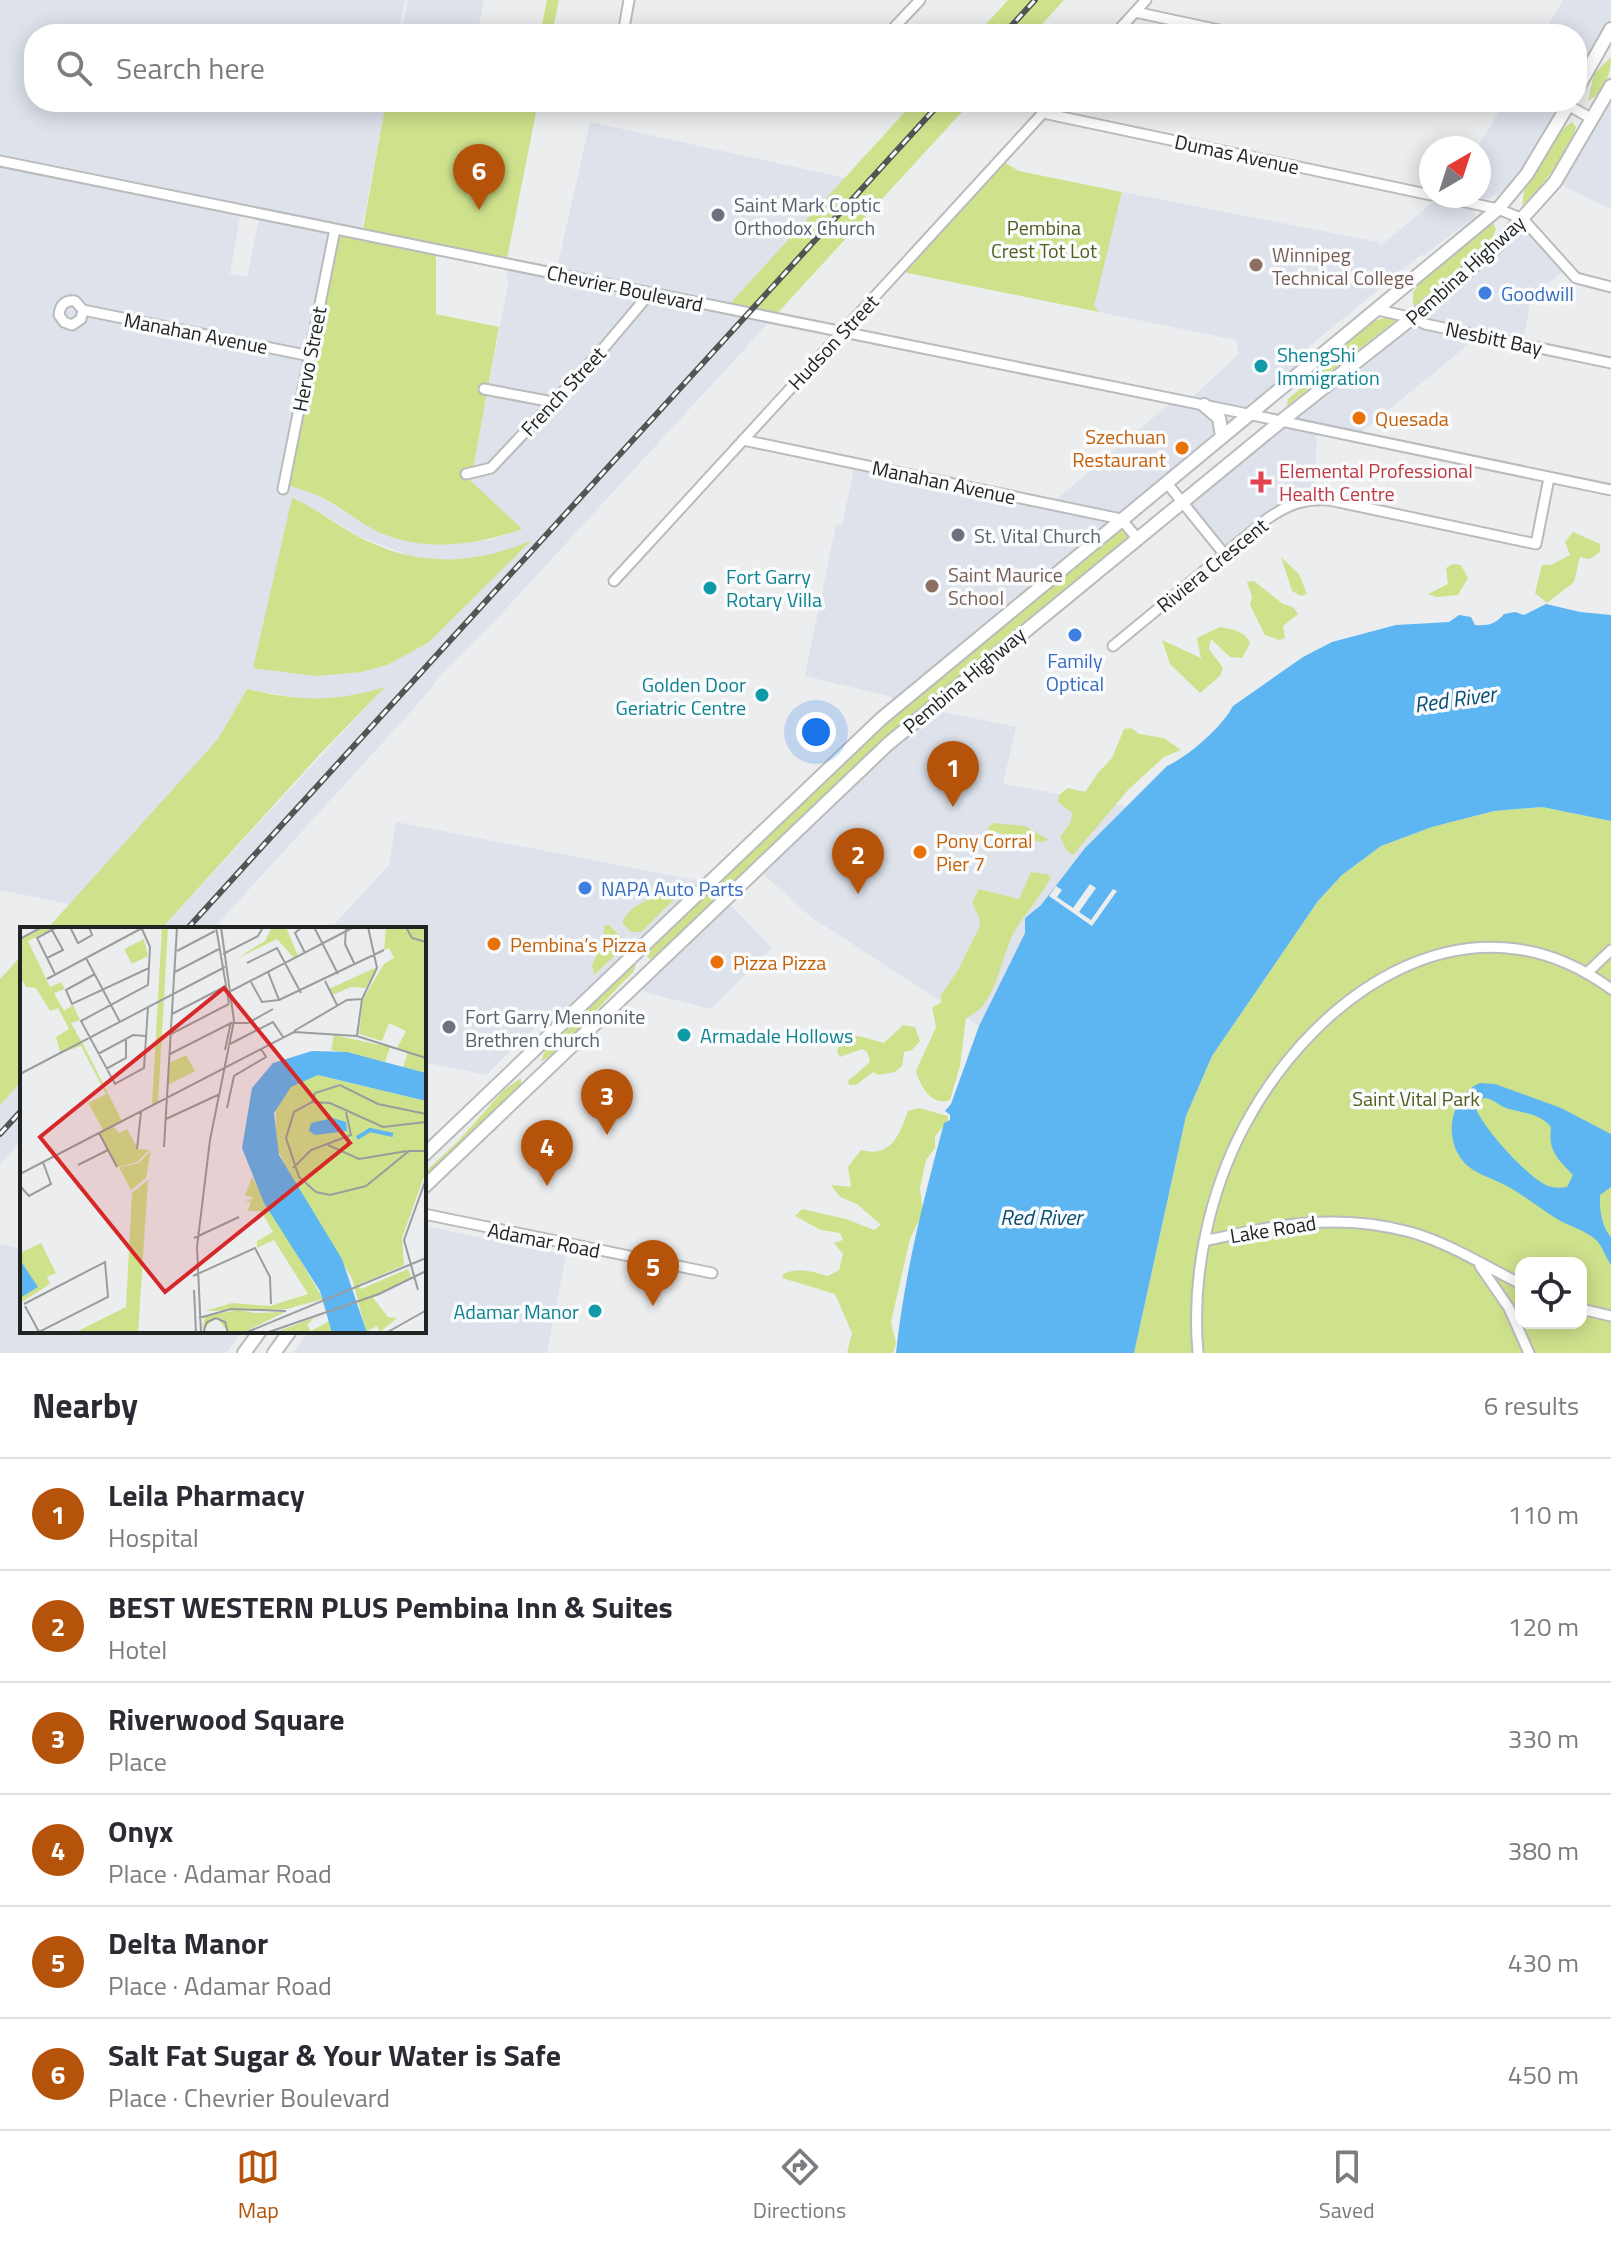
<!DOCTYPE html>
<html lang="en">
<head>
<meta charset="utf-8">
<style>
	:root { --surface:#fff; --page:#f7f7f7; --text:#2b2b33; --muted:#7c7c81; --line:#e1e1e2; --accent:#b45309 }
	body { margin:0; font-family:"Titillium Web",sans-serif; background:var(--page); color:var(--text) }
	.controls { position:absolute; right:24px; bottom:24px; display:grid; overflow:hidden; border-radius:16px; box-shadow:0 4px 20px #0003 }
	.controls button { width:72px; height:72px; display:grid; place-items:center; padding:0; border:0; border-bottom:2px solid var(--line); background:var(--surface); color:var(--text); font:40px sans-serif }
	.compass { position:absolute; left:1419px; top:136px; width:72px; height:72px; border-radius:50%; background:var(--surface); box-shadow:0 4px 20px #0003; rotate:39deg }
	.you { position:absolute; left:816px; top:732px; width:28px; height:28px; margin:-20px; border:6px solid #fff; border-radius:50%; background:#1a73e8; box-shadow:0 0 0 12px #1a73e833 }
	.badge { display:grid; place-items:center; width:52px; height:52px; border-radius:50%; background:var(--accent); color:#fff; font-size:26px; font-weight:700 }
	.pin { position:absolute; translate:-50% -66px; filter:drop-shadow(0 2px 4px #0008) }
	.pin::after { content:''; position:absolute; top:42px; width:28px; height:24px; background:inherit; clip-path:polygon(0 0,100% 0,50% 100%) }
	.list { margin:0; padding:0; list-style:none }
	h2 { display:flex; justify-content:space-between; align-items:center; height:104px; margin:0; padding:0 32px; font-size:34px }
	h2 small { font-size:26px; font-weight:400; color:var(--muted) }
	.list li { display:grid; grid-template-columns:52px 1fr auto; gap:24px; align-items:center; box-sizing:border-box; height:112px; padding:0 32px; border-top:2px solid var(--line) }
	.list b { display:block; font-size:30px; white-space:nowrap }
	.list p { margin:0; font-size:26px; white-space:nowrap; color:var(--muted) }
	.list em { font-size:26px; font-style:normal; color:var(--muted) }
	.icon { flex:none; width:44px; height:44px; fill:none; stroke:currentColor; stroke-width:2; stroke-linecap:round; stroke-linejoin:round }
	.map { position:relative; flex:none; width:1611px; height:1353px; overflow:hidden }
	.search { position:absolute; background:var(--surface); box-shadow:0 4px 20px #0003; left:24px; right:24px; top:24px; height:88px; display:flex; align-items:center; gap:20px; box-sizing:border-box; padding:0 28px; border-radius:32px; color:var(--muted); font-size:30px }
	.sheet { height:776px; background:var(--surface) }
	nav { display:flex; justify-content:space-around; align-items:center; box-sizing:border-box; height:112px; border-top:2px solid var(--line); background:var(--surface); font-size:22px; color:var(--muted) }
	nav a { display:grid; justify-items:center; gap:4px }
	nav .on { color:var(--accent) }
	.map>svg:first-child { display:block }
	.built { fill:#dde2eb; fill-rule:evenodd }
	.green { fill:#cee28c; fill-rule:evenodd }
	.water { fill:#5db6f2; fill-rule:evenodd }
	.pier { fill:#ecedef }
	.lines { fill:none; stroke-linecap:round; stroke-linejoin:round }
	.minor-casing { stroke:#babbbc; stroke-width:13 }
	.major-casing { stroke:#babbbc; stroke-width:16 }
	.minor { stroke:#fff; stroke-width:9 }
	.major { stroke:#fff; stroke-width:12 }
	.rail-casing { stroke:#535454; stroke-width:6 }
	.rail { stroke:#fafbfc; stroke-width:3; stroke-dasharray:9; stroke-linecap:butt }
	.worship-dot { fill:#6b7280; stroke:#fafbfc; stroke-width:3 }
	.education-dot { fill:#8d6e63; stroke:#fafbfc; stroke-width:3 }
	.shop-dot { fill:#3f7fe0; stroke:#fafbfc; stroke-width:3 }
	.culture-dot { fill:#0f9aa8; stroke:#fafbfc; stroke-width:3 }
	.food-dot { fill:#e8710a; stroke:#fafbfc; stroke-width:3 }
	.health-dot { fill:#e0444e; stroke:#fafbfc; stroke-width:3 }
	.labels { text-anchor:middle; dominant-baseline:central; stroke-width:7; stroke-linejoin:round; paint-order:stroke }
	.street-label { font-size:20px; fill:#222323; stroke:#fafbfc }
	.worship-label { font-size:20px; fill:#5b616d; stroke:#fafbfc; text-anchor:start }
	.park-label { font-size:20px; fill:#515e1c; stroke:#fafbfc }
	.education-label { font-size:20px; fill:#785e54; stroke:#fafbfc; text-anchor:start }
	.shop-label { font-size:20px; fill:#366cbe; stroke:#fafbfc; text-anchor:start }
	.culture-label { font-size:20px; fill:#0d838f; stroke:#fafbfc; text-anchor:start }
	.food-label { font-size:20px; fill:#c56008; stroke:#fafbfc; text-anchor:start }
	.health-label { font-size:20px; fill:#be3a42; stroke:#fafbfc; text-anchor:start }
	.water-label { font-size:22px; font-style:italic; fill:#084f76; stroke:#fafbfc }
	.inset-river { fill:none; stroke:#5db6f2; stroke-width:4 }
	.inset-road { fill:none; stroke:#9b9c9d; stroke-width:2 }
	.view { fill:#d62828; fill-opacity:0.15; stroke:#d62828; stroke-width:4 }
	.inset-edge { fill:none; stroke:#222323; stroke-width:4 }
</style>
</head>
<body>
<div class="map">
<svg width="1611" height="1353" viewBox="0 0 1611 1353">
	<rect width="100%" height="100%" fill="#ecedef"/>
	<path class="built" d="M0 0H405L398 34H34V102H386L311 492 383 534 438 545 492 540 521 529 471 481 508 284 506 264 556 273 590 122 845 178 727 308 773 318 490 626 445 670 416 706 213 929H161L384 688 356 696 312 700 247 689 218 739 70 904 0 890ZM241 210 260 214 247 277 230 274ZM292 499 326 516 358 536 413 557 444 560 476 558 504 552 529 541 428 643 387 665 361 672 254 668Z
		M408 0H484L477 34H429L402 29Z
		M1563 0H1611V32L1577 83V34H1543Z
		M1611 86V209L1555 182Z
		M1504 102H1563L1521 169 1501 193 1486 199 1471 196H1479L1478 148Z
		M1122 192 1379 242 1380 246 1437 199 1473 208 1476 216 1424 255H1421L1307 348 1325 352 901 702 888 696 805 676 836 524 842 525 855 464 1051 504 1175 399 1187 402 1239 354 1236 340 1099 312 1093 306Z
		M1523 219 1567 268 1532 296 1522 344 1479 336 1355 437 1317 429 1314 499 1290 504 1225 555 1181 502Z
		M929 709 1016 727 1003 784 1126 806 1085 848 1041 905 1025 918V933L979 1026 811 917 757 868Z
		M396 822 705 882 552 1029 536 1026 486 1075 424 1062V929H330L389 865Z
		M725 899 772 948 711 1009 647 993 636 984Z
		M22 1081V1140L0 1164V1105Z
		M424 1226 566 1255 547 1353H293L309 1331H424Z
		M0 1244 22 1249V1331H242L226 1353H0Z"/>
	<path class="green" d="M547 0H559L552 34H540Z
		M1008 0H1064L1033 34H977Z
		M1611 57C1611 75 1604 92 1588 101L1594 74Z
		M386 102H538L506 264 436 250V314L499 327 471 481 522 529C478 545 428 552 383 534 364 526 348 512 330 502 315 493 300 489 284 484L335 229 362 234Z
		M914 102H971L773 318 726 308Z
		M1572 122 1576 127C1573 148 1538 192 1522 206L1524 191 1562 130Z
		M1000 160 1019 171 1122 192 1094 306 1099 312 898 271Z
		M1493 223 1496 229 1491 240 1415 306 1413 304V293L1420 282Z
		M1385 318H1392L1395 321 1287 406 1288 399C1301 388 1315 377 1327 366 1344 349 1362 322 1385 318Z
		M292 498C316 508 335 524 357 536 415 567 473 566 532 540L428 643 387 665 361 672 316 676 253 668Z
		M1120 519 1137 538 929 709 656 965 639 948 836 760Z
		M1573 532 1600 544V552L1590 559 1580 557 1574 582 1547 603 1535 593 1542 565H1551L1570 555 1565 542Z
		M1281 557 1299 574 1307 594 1301 596 1292 591Z
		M1453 564 1461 565 1468 578 1458 595 1437 597 1428 594 1448 584 1446 568Z
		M1254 581 1283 604 1293 607 1298 614 1283 626 1285 638 1280 640 1265 635 1250 605 1252 597 1247 582Z
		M1220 627C1232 629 1245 631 1250 643L1242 658 1230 657 1211 639 1209 649 1223 668 1220 676 1200 693 1170 664 1162 640 1201 658 1197 638Z
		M385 687 321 753 161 929H47L218 739 247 689C301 701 331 703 385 687Z
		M1131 728 1139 734 1164 738 1181 750 1164 757 1129 789 1073 855 1067 851 1060 837 1071 822 1072 813 1058 802 1059 795 1068 788 1085 792 1098 773 1112 758 1124 729Z
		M1542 807 1611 821V1353H1134L1186 1116 1212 1056 1318 901 1342 875 1381 846 1432 827 1494 811ZM1521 1263H1581V1323H1521Z
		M994 823 1025 826 1049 840 1041 842 989 831 988 827Z
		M1031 872 1047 874 1051 877C1041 896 1027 911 1016 929 999 957 999 1004 966 1018L960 1066 950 1100C932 1107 920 1086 916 1071L936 1027 932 1007 941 1003V995L958 970 980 926 979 917 972 903 979 889 1019 899Z
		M667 888 682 892 641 932H631L623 924V919L633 908Z
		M605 925H609L622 938 623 948 594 975 592 965 601 947Z
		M22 955V1081L0 1105V979Z
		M635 964 636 966 633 972C617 987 553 1060 541 1061L545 1051Z
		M903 1025 915 1027 920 1041 912 1050 904 1052 902 1066 895 1072 878 1075 873 1072 856 1085H849L848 1081 870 1062 867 1052 862 1049 840 1057 837 1051 842 1036H859L884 1043Z
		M521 1078V1085L515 1092 424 1180V1173L458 1141 504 1090Z
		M919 1108 948 1116V1121L935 1136V1148L926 1160 920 1188 923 1212 910 1239 891 1322 896 1343 893 1353H847L852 1333 835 1294 782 1278 784 1273C800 1268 812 1271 828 1276L839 1270 843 1254 834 1243 843 1240 840 1233 821 1230 795 1216 802 1209 846 1219 874 1230 881 1225 857 1204 840 1197 831 1185 851 1187 848 1167 861 1150C891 1158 899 1136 908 1111Z"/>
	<path class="water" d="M1546 604 1580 612 1611 615V821L1542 807 1494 811 1432 827 1381 846 1342 875 1318 901 1212 1056 1186 1116 1134 1353H896C904 1275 924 1198 944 1123L950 1120V1115L945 1111 951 1104 979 1026 1025 933V918L1041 905 1085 848 1167 766C1189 756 1222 727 1233 706L1303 657 1332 642 1396 625 1449 622 1459 615 1471 617 1475 625C1488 626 1496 624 1504 614L1515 612 1524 615Z
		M1480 1083 1495 1084 1561 1108 1611 1134V1187L1600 1195C1599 1208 1602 1228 1611 1237V1265C1606 1258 1602 1245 1595 1239 1584 1230 1569 1226 1557 1219 1539 1208 1524 1195 1505 1185 1492 1178 1472 1173 1463 1161 1442 1136 1452 1095 1480 1083ZM1486 1098C1495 1100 1501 1107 1509 1109 1524 1113 1541 1114 1551 1127 1548 1151 1557 1158 1573 1175L1567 1187C1561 1188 1554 1188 1548 1186 1527 1177 1481 1126 1475 1106L1480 1099Z"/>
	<path class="pier" d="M1090 884 1096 888 1079 912 1091 920 1113 889 1117 891 1092 926 1049 896 1056 886 1062 890 1057 897 1073 908Z"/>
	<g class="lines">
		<g class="minor-casing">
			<path id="minor" d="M1135 12 1238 34
				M623 34 629 0
				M888 34 920 0
				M1115 34 1146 0
				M1558 102 1568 105 1592 119
				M1043 113 1431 195
				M0 161 1233 411 1611 490
				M1438 196 1498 209 1523 219 1576 278 1611 287
				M83 310 81 319 72 325 64 322 59 315C60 305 65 300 75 301L83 310 310 356
				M1378 310 1413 318 1425 324 1611 363
				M484 389 553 402
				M743 440 1121 519 1137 538
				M466 474 491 468 602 350 650 293
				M1166 482 1225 555
				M283 489 335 229
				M614 581 1053 102
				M1113 646 1267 519C1287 505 1304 498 1329 500L1536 544 1549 478
				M1587 973 1611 950
				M424 1214 712 1273
				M1204 1241C1277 1225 1337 1212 1410 1232 1449 1243 1485 1266 1521 1284
				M1480 1266 1509 1308 1529 1353
				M1581 1309 1611 1316
				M1198 1353C1191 1277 1209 1192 1245 1125 1316 992 1470 885 1611 989"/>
		</g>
		<g class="major-casing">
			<path id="major" d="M1577 89 1611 29
				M1204 405 1219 418 1222 436
				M424 1155 881 719 1498 209 1527 174 1570 102
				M424 1187 888 744 1280 422 1426 307 1498 245 1555 182 1611 86
				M244 1353 260 1331
				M274 1353 290 1331"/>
		</g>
		<use href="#minor" class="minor"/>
		<use href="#major" class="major"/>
		<g class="rail-casing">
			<path id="rail" d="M1004 34 1035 0
				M187 929 941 102
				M0 1134 22 1110"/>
		</g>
		<use href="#rail" class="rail"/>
	</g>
	<g class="worship-dot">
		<circle cx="718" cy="215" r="8"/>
		<circle cx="958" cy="535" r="8"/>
		<circle cx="449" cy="1027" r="8"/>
	</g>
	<g class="education-dot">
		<circle cx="1256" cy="265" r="8"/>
		<circle cx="932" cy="586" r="8"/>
	</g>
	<g class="shop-dot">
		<circle cx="1485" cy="293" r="8"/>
		<circle cx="1075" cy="635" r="8"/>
		<circle cx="585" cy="888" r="8"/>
	</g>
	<g class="culture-dot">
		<circle cx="1261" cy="366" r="8"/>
		<circle cx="710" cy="588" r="8"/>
		<circle cx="762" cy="695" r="8"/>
		<circle cx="684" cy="1035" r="8"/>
		<circle cx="595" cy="1311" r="8"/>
	</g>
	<g class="food-dot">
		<circle cx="1359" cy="418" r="8"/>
		<circle cx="1182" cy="448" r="8"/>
		<circle cx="920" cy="852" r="8"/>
		<circle cx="494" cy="944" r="8"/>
		<circle cx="717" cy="962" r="8"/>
	</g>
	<path class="health-dot" d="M1257 470h8v8h8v8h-8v8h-8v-8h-8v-8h8z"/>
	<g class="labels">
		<g class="street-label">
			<text transform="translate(1237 154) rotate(12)">Dumas Avenue</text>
			<text transform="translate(1465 270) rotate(-42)">Pembina Highway</text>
			<text transform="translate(625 288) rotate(12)">Chevrier Boulevard</text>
			<text transform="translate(196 333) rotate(11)">Manahan Avenue</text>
			<text transform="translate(1494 338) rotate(12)">Nesbitt Bay</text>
			<text transform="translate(833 342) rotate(-47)">Hudson Street</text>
			<text transform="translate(309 359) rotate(-79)">Hervo Street</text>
			<text transform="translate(563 391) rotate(-47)">French Street</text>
			<text transform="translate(944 482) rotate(12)">Manahan Avenue</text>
			<text transform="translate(1212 565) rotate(-39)">Riviera Crescent</text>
			<text transform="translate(964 680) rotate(-40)">Pembina Highway</text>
			<text transform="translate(1273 1229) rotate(-9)">Lake Road</text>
			<text transform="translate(544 1240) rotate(11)">Adamar Road</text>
		</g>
		<g class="worship-label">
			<text x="734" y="204">Saint Mark Coptic<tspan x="734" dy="23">Orthodox Church</tspan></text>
			<text x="974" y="535">St. Vital Church</text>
			<text x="465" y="1016">Fort Garry Mennonite<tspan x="465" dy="23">Brethren church</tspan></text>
		</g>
		<g class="park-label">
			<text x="1044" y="227">Pembina<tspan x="1044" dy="23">Crest Tot Lot</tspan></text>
			<text x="1416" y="1098">Saint Vital Park</text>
		</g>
		<g class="education-label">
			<text x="1272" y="254">Winnipeg<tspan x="1272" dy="23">Technical College</tspan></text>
			<text x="948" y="574">Saint Maurice<tspan x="948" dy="23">School</tspan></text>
		</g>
		<g class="shop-label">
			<text x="1501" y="293">Goodwill</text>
			<text x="1075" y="660" text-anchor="middle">Family<tspan x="1075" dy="23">Optical</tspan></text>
			<text x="601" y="888">NAPA Auto Parts</text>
		</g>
		<g class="culture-label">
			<text x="1277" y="354">ShengShi<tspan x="1277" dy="23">Immigration</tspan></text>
			<text x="726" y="576">Fort Garry<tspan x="726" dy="23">Rotary Villa</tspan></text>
			<text x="746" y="684" text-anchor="end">Golden Door<tspan x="746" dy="23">Geriatric Centre</tspan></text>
			<text x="700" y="1035">Armadale Hollows</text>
			<text x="579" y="1311" text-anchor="end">Adamar Manor</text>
		</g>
		<g class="food-label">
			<text x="1375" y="418">Quesada</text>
			<text x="1166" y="436" text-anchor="end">Szechuan<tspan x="1166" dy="23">Restaurant</tspan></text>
			<text x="936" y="840">Pony Corral<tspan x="936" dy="23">Pier 7</tspan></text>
			<text x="510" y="944">Pembina’s Pizza</text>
			<text x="733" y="962">Pizza Pizza</text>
		</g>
		<g class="health-label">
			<text x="1279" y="470">Elemental Professional<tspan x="1279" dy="23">Health Centre</tspan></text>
		</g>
		<g class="water-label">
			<text transform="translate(1455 699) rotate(-8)">Red River</text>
			<text x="1041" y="1217">Red River</text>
		</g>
	</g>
	<g transform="translate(20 927)">
		<rect width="406" height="406" fill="#ecedef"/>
		<path d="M25 0H36L8 14 30 60 41 55 45 62 34 66 44 84 53 78 60 93 51 96 61 114 40 125 36 110 49 102 38 81 30 84 16 61 6 60 0 49V13ZM142 0H148L144 72 138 175 132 178ZM252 0H266L278 29 274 31 257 12 216 32 245 14ZM366 0H406V146L383 141 388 125 377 121 386 104 369 96 362 114 339 107 343 72 364 37 374 31 369 21 364 23ZM124 12 128 29 112 37 104 22ZM357 40 346 61 331 60 312 68 309 62ZM314 108 370 120 365 135 311 123ZM62 115 102 194 93 199 99 206 107 202 118 222 129 223 117 235 97 240 79 206 83 203 51 144 68 176 86 167 61 119 41 126ZM166 128 175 144 148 158 149 136ZM298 148 406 174V244L382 311 384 338 338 358 341 362 388 342 391 350 353 371 368 390 377 391 360 405 357 399 346 405 332 351 280 271 256 219V179L271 160ZM131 223 126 251 111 263 99 240 119 236ZM232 250 303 372 267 382 185 384 212 376 250 379 288 367 254 313 237 321V314L253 305 241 284H228L231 274 224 276 234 270 225 269ZM128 253 118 406H54L106 380 112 266ZM21 316 36 346 27 350 30 357 0 376V326ZM219 383 235 386 265 385 222 406H209L197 391 182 402 185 389ZM294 391 287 398 291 404 309 394 312 406H253Z" fill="#cee28c"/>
		<path d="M292 124 327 125 406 146V174L298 148 271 160 254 186 259 228 322 332 347 406H312L300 364 244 276 222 221 232 161 253 136ZM313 191 326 195 327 204 295 208 289 204 291 196ZM0 333 18 360 0 371Z" fill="#5db6f2"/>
		<path class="inset-river" d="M337 211 350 203 373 208"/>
		<path class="inset-road" d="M50 0 58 16 72 8 69 0M196 0 209 76M282 0 275 6 285 26M294 0 318 47M326 0 325 17 335 38M386 0 392 11 406 15M122 2 130 20 128 58 61 94 95 157 124 141 128 80M0 12 22 0M157 24 195 4M203 27 238 9 243 0M27 31 43 23 32 3M66 31 100 95M227 36 257 21 281 66M155 45 199 22M35 47 17 11 37 0M75 47 46 63 52 77 129 41M27 52 124 0M305 54 317 78M231 55 242 75 259 73 248 45M211 64 334 0M259 73 364 23M152 87 206 59M274 104 327 73 342 72M151 107 209 77M337 109 342 72 357 41 348 0M208 118 253 95 263 110M205 123 211 95M78 127 113 108 126 109M150 127 211 96H228L253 82M86 142 106 131V112M0 147 205 40M292 175 295 166 320 158 358 177 406 187M207 181 214 149 246 130 241 122M146 192 200 167M406 195 363 200 310 176 292 175 274 185 266 211 279 250 296 265 310 268 346 259 389 224H406M79 206 97 240M308 218 339 232 387 224M144 220 157 0M117 222 121 185M58 238 88 223M273 241 291 223 331 208 326 185M0 247 274 105 337 109 406 131M0 259 9 269 31 257 23 235M174 311 219 290M173 349 235 321 250 350 251 377M174 363 176 406M398 363 384 313 406 252M4 377 85 335 88 370 19 405 5 379M179 391 211 382 266 384M181 406 177 320 190 213 214 94 201 0M183 406 187 395 196 391 205 395 208 406M225 406 406 331M246 406 359 367 406 344M366 406 405 384"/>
		<path class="view" d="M204 61 330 216 145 365 20 210Z"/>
		<rect width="406" height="406" class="inset-edge"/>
	</g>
</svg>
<div class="controls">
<button><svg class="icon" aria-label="locate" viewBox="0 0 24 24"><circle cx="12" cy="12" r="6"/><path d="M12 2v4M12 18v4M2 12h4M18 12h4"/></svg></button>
</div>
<svg class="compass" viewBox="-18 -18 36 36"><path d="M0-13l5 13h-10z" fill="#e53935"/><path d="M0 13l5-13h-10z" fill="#7c7c81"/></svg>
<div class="you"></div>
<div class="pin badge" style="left:953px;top:807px">1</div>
<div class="pin badge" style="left:858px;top:894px">2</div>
<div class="pin badge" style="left:607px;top:1135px">3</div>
<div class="pin badge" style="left:547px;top:1186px">4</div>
<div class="pin badge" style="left:653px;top:1306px">5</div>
<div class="pin badge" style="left:479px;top:210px">6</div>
<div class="search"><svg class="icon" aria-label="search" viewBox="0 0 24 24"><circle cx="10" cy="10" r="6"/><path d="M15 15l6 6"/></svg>Search here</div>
</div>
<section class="sheet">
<h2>Nearby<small>6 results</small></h2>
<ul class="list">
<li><span class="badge">1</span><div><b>Leila Pharmacy</b><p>Hospital</p></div><em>110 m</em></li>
<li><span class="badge">2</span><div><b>BEST WESTERN PLUS Pembina Inn &amp; Suites</b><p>Hotel</p></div><em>120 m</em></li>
<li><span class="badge">3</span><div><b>Riverwood Square</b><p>Place</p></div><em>330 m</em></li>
<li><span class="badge">4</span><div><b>Onyx</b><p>Place · Adamar Road</p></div><em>380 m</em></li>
<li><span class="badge">5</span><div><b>Delta Manor</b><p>Place · Adamar Road</p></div><em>430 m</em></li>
<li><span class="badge">6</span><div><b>Salt Fat Sugar &amp; Your Water is Safe</b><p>Place · Chevrier Boulevard</p></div><em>450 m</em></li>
</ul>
</section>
<nav>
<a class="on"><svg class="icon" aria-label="map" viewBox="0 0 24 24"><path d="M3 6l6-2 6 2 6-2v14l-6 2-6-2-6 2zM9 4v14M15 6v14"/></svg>Map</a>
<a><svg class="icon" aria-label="directions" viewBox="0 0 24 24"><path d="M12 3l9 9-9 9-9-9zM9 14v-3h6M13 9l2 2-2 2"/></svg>Directions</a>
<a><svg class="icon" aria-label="saved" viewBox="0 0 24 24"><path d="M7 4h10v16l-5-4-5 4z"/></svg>Saved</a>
</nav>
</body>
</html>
